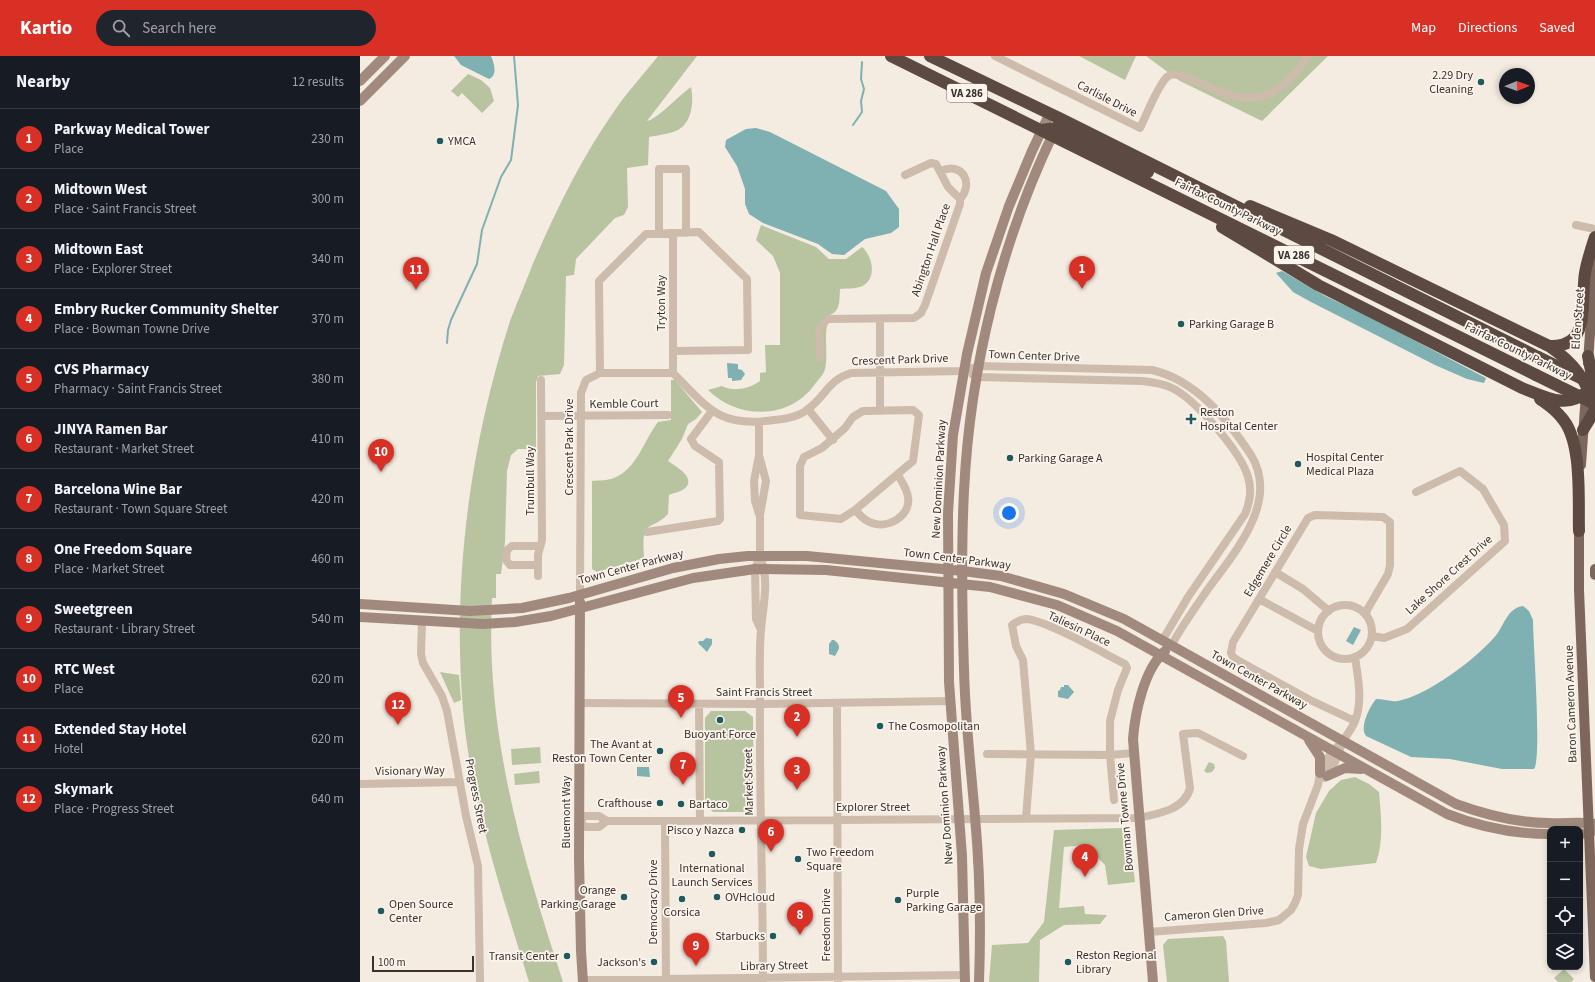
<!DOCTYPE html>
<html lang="en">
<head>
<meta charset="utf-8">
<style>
	:root { --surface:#171b24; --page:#20242c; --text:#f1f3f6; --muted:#9ea1a6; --line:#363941; --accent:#d93025 }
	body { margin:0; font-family:"Source Sans 3",sans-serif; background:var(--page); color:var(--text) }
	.controls { position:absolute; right:12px; bottom:12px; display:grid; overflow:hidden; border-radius:8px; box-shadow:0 2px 6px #0003 }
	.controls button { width:36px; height:36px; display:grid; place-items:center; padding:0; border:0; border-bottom:1px solid var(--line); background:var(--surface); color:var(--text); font:20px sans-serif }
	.compass { position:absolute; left:1139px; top:12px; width:36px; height:36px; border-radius:50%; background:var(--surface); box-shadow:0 2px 6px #0003; rotate:89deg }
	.scale { position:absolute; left:12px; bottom:10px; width:102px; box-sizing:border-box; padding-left:4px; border:2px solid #3b302b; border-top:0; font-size:11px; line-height:14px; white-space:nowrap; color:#3b302b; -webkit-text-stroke:3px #fbf5ee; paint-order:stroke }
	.you { position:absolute; left:649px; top:457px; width:14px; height:14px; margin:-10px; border:3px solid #fff; border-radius:50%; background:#1a73e8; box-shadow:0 0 0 6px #1a73e833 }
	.badge { display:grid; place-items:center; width:26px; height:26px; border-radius:50%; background:var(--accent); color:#fff; font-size:13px; font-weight:700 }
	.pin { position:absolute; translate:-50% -33px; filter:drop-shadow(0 1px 2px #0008) }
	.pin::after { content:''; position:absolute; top:21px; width:14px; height:12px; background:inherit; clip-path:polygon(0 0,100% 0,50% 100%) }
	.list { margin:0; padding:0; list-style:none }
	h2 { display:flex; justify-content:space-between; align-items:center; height:52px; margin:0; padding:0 16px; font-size:17px }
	h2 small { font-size:13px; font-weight:400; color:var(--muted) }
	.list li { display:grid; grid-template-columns:26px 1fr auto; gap:12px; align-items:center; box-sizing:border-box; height:60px; padding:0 16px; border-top:1px solid var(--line) }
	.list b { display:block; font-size:15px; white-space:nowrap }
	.list p { margin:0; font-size:13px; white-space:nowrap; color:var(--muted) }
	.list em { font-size:13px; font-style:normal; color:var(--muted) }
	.icon { flex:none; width:22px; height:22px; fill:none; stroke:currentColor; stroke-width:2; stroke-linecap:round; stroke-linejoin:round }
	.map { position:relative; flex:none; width:1235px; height:926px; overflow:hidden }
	header { display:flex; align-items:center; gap:24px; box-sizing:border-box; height:56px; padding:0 20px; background:var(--accent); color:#fff }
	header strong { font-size:19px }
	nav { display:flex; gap:22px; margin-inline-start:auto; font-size:14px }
	.search { width:280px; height:36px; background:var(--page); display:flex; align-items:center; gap:10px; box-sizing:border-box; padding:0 14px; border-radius:22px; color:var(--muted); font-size:15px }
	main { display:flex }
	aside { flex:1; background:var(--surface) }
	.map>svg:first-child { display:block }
	.green { fill:#b8c4a0 }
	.water { fill:#7fb0b2 }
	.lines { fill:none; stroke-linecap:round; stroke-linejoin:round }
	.stream { stroke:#7fb0b2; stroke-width:2 }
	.street { stroke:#cdbbac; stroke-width:8 }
	.secondary { stroke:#a18a7d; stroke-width:10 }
	.primary { stroke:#7d675c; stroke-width:10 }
	.highway { stroke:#5c4a42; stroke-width:12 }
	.highway-bridge { stroke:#5c4a42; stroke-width:12 }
	.poi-dot { fill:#1f5a5e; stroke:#fbf5ee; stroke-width:1.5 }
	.labels { text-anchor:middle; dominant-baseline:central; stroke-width:3.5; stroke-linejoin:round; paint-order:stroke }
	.shield { fill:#fbf5ee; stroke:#756b66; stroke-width:1 }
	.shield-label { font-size:11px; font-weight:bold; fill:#3b302b }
	.poi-label { font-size:12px; fill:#3b302b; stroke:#fbf5ee; text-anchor:start }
	.street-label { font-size:12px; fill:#3b302b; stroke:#fbf5ee }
</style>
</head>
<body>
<header>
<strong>Kartio</strong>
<div class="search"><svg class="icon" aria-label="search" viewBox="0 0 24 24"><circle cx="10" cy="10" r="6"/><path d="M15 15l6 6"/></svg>Search here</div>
<nav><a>Map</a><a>Directions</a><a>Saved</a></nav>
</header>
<main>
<aside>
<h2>Nearby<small>12 results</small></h2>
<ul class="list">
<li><span class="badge">1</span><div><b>Parkway Medical Tower</b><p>Place</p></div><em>230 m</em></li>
<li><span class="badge">2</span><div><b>Midtown West</b><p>Place · Saint Francis Street</p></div><em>300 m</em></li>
<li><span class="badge">3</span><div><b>Midtown East</b><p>Place · Explorer Street</p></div><em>340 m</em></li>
<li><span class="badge">4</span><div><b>Embry Rucker Community Shelter</b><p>Place · Bowman Towne Drive</p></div><em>370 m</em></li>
<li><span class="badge">5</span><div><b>CVS Pharmacy</b><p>Pharmacy · Saint Francis Street</p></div><em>380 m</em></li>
<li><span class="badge">6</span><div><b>JINYA Ramen Bar</b><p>Restaurant · Market Street</p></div><em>410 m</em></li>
<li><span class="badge">7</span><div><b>Barcelona Wine Bar</b><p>Restaurant · Town Square Street</p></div><em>420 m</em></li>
<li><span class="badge">8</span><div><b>One Freedom Square</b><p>Place · Market Street</p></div><em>460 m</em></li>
<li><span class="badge">9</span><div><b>Sweetgreen</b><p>Restaurant · Library Street</p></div><em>540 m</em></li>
<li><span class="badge">10</span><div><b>RTC West</b><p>Place</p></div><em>620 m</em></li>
<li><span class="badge">11</span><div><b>Extended Stay Hotel</b><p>Hotel</p></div><em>620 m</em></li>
<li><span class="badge">12</span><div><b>Skymark</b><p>Place · Progress Street</p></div><em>640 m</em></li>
</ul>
</aside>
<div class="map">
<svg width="1235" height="926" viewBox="0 0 1235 926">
	<rect width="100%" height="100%" fill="#f4ebe1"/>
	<path class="green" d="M298 0H337L287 65C298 63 319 39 331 31 334 45 332 67 318 74 310 78 298 79 289 81L288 109 267 112 268 151 264 159 255 162 216 203 214 219 206 220 204 309 200 318 178 320 176 326V393H158L151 399 147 415 145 486 141 518H136V542H132C125 677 162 800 203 926H169C142 837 111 747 103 654 92 523 110 390 150 265 157 247 165 228 172 210 195 156 221 102 255 54 268 35 284 18 298 0Z
		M719 0H776L765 24Z
		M786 0H968L902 65 820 25Z
		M108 18 121 24 130 32 134 45 122 57 102 37 98 41 91 35Z
		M401 169 456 191 469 203H486L502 191C513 200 518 225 500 231 494 233 487 232 480 233 479 245 481 254 470 259 462 281 469 294 465 313 464 318 458 324 455 328 430 364 378 364 348 334L362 330C374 336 389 333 400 325V317L406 316 405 289H420V217L413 200 396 184Z
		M311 324H315L342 356 336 363 328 368 322 383 308 405C315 410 338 422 324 433 320 436 313 437 309 439L308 458C303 463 299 466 292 469 280 474 284 492 284 502L237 516 232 513V425C239 424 247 425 254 422 277 413 284 384 298 366L311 364Z
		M80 616 99 619 101 644 94 647Z
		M351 655H385L393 661 394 748 385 756H353L345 748V662Z
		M180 691 181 707 152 709 151 693Z
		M849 706 854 708 855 712 852 716 847 717 844 715Z
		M179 715 180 727 155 729 154 718Z
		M995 721 1009 728 1019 736C1021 760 1024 784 1016 807L961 813 949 810 946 801 956 757 969 735 981 724Z
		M762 772 769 778 775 826 748 829 745 809 725 789 704 791 699 852 724 850 725 858 747 859 740 868 704 869 680 884 679 926H629L632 889 668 887 684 866 694 774Z
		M863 880 866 885 869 926H807L803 889 808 883Z
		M1204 913 1214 923 1211 926H1198L1194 922Z"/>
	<path class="water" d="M94 0H131C134 7 138 19 129 23L101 9Z
		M396 72 410 76 526 135 539 153V171L531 177 505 183 484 199 472 198 458 188 403 167 389 158 385 148V133L377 110 365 91 366 84 386 73Z
		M922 215 967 241 1006 259 1126 322 1124 327 1107 323 1075 309 951 246 933 236 916 217Z
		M367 307 378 308V313L382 314 385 318 381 324 372 325V322H368Z
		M1163 550 1169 555 1173 564C1173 585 1182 703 1174 713H1142L1090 703 1051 701 1006 680C999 671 1010 650 1016 643 1024 643 1030 646 1038 645 1068 639 1118 602 1137 578 1145 567 1148 552 1163 550Z
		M994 571 1001 574 993 589 986 585Z
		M346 582 352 583V588L347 596 338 587 339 585H343Z
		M472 584H474C482 590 479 593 475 600L469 598V588Z
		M704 629H708L714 636 708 643 698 641V635L700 634 701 631H704Z
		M277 711H289L290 721 277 720Z"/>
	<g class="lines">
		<path class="stream" d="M493 69 502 56 501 45 504 33 501 23 502 6
			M87 287 88 274 91 264 117 208 122 174 141 121 151 104 158 49 154 0"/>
		<path class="street" d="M635 0 780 72C786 60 798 29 807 21 824 6 875 64 919 32 931 24 940 11 948 0
			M581 115C603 105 614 128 600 143
			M1216 169 1235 173
			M299 177V113H326V177
			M313 177V317
			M520 263V355
			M460 302 459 274 467 263 554 262 561 257 565 249 600 148V143L588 131 576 108 571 107 545 119
			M240 317 239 225 286 178 339 176 387 223 388 294 313 295
			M613 319 617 321 782 325C792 326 802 327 812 332 835 343 881 396 888 421 892 433 890 446 885 458L828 541 802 585
			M448 353 473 384
			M553 354 559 359 553 405 495 454 481 463 440 459V410L444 401 462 392 485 372 493 361 503 355Z
			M181 360 308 359
			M399 366V399L394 425 395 445 399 458
			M399 399 406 425 400 459V500L395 513 396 563 401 574
			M495 454C500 459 504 465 512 467 528 473 551 460 548 441 547 433 542 426 538 419
			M287 476 358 465 360 463 359 406 335 390 331 383 352 355
			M400 500C410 525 403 548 401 574 399 595 400 617 400 638 399 734 403 830 403 926
			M178 509H150L146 504 147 494 152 490H180
			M915 516 943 533 969 555
			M178 520V499L182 484 181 324
			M220 538 221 337 226 324 240 317H313C349 353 359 372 414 364 426 363 439 361 448 353 466 340 468 324 491 317L603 315 619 310 792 314C836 324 867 363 891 399 920 446 874 497 848 533 835 552 822 570 811 590
			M899 543 958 575
			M958 576a27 27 0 1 1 54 0a27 27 0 1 1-54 0Z
			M62 565 61 598 63 607 82 640 87 655 106 760 118 810 120 926
			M1012 580 1024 582 1047 573 1145 485 1144 469 1123 433 1100 415 1056 436
			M219 647 400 648 590 645
			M339 648 340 765
			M477 648 478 925
			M995 665 950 644 879 605 873 601 871 597 873 586 948 462 955 459 1023 461 1030 466V509L1028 518 1007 554 1006 559
			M627 698 750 699 773 697
			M965 722C975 712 977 698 983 686 986 679 992 673 995 665 1003 645 998 622 995 601
			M0 728 100 726
			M666 762 671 698 663 604 656 590 652 569C657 566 660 563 666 563 686 564 745 598 765 608L767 612 758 634 750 665V699L754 744
			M247 765 239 771H226L219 766 225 760H239L247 765H305L778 762C797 758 825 754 830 732L823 678 838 677 883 700
			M305 765 306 926
			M789 876 906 867 919 864 931 854 935 847 938 839 939 793 943 768 958 729 960 717 972 695 983 686
			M223 924 605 919"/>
		<path class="secondary" d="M0 25 25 0
			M0 45 45 0
			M220 546 219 803 221 895 223 926
			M0 548 110 555 162 552 209 542 313 512 359 503 388 500H447L603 515 641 520 704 538 764 563 1096 748C1126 759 1157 767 1189 767 1204 768 1220 765 1235 768
			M0 561 123 568 155 566 191 560 333 522 395 513 466 514 630 531 697 549 757 575 1087 758C1120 771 1154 778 1190 778
			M949 684 960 701V717
			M967 720 985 712 1001 713
			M1220 778 1228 777 1235 774
			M605 926 602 800 589 626 588 457 593 379 607 298 626 217 649 150 672 95 690 57
			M619 926C621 871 620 815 615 761 611 712 605 662 604 613 602 554 601 494 604 435 610 312 641 185 695 74
			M793 926 773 683C775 657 784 613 805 595"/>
		<path class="primary" d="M1228 307 1235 202
			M1221 409 1226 337
			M1219 467V534L1235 921
			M1235 513V519"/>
		<path class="highway" d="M531 0 1176 319
			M570 0 701 63 1178 301
			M682 74 696 72 788 116
			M890 150 971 184 1189 290C1213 306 1228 325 1235 353
			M862 171 958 229 1162 332C1183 340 1207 354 1226 336
			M1189 290C1199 290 1208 289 1215 281 1226 268 1222 234 1225 217 1227 205 1231 193 1235 181
			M1228 300 1235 334
			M1180 343C1187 348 1195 353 1201 361 1223 384 1218 444 1219 475
			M1223 374 1235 354"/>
		<path class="highway-bridge" d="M1178 301 1235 329
			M1176 319 1235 348"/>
	</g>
	<g class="poi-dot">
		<circle cx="1121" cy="26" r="4"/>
		<circle cx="80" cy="85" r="4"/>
		<circle cx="821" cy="268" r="4"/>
		<path d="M829 357h4v4h4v4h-4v4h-4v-4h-4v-4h4z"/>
		<circle cx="650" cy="402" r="4"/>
		<circle cx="938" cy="408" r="4"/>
		<circle cx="360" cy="664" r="4"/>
		<circle cx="520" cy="670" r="4"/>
		<circle cx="300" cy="695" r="4"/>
		<circle cx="300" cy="747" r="4"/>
		<circle cx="321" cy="748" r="4"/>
		<circle cx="382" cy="774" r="4"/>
		<circle cx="352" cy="798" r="4"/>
		<circle cx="438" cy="803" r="4"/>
		<circle cx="264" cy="841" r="4"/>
		<circle cx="357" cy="841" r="4"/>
		<circle cx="322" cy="843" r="4"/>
		<circle cx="538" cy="844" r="4"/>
		<circle cx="21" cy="855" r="4"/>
		<circle cx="413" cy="880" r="4"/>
		<circle cx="207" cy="900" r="4"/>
		<circle cx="294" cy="906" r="4"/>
		<circle cx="708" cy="906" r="4"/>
	</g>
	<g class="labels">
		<g class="shield">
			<rect x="587" y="28" width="40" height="18" rx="3"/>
			<rect x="914" y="190" width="40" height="18" rx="3"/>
		</g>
		<g class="shield-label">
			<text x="607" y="37">VA 286</text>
			<text x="934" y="199">VA 286</text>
		</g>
		<g class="poi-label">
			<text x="1113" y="19" text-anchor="end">2.29 Dry<tspan x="1113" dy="14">Cleaning</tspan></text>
			<text x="88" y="85">YMCA</text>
			<text x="829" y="268">Parking Garage B</text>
			<text x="840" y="356">Reston<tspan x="840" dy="14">Hospital Center</tspan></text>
			<text x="946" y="401">Hospital Center<tspan x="946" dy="14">Medical Plaza</tspan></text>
			<text x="658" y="402">Parking Garage A</text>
			<text x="528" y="670">The Cosmopolitan</text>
			<text x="360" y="678" text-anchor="middle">Buoyant Force</text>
			<text x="292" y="688" text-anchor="end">The Avant at<tspan x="292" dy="14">Reston Town Center</tspan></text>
			<text x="292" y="747" text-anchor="end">Crafthouse</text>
			<text x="329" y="748">Bartaco</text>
			<text x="374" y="774" text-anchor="end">Pisco y Nazca</text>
			<text x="446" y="796">Two Freedom<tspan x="446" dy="14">Square</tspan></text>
			<text x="352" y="812" text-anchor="middle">International<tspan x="352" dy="14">Launch Services</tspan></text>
			<text x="256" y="834" text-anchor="end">Orange<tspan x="256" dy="14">Parking Garage</tspan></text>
			<text x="546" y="837">Purple<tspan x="546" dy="14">Parking Garage</tspan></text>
			<text x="365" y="841">OVHcloud</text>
			<text x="29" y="848">Open Source<tspan x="29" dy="14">Center</tspan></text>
			<text x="322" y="856" text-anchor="middle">Corsica</text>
			<text x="405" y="880" text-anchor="end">Starbucks</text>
			<text x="716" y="899">Reston Regional<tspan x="716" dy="14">Library</tspan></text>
			<text x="199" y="900" text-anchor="end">Transit Center</text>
			<text x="286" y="906" text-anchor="end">Jackson's</text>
		</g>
		<g class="street-label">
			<text transform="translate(747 43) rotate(27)">Carlisle Drive</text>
			<text transform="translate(868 151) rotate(26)">Fairfax County Parkway</text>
			<text transform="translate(571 194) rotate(-71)">Abington Hall Place</text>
			<text transform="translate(301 247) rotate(-90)">Tryton Way</text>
			<text transform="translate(1218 263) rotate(-86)">Elden Street</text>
			<text transform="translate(1158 295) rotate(26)">Fairfax County Parkway</text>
			<text transform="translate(674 300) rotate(2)">Town Center Drive</text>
			<text transform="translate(540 304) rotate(-2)">Crescent Park Drive</text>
			<text transform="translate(264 348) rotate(-1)">Kemble Court</text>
			<text transform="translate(209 391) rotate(-90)">Crescent Park Drive</text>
			<text transform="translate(579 423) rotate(-87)">New Dominion Parkway</text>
			<text transform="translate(170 425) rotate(-90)">Trumbull Way</text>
			<text transform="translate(597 503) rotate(7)">Town Center Parkway</text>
			<text transform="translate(908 505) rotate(-59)">Edgemere Circle</text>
			<text transform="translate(271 511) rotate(-15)">Town Center Parkway</text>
			<text transform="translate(1089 519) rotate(-42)">Lake Shore Crest Drive</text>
			<text transform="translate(719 573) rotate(25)">Taliesin Place</text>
			<text transform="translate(899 624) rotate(29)">Town Center Parkway</text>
			<text x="404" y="636">Saint Francis Street</text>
			<text transform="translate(1211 648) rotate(-92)">Baron Cameron Avenue</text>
			<text transform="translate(50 715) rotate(-1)">Visionary Way</text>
			<text transform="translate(389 726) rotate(-91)">Market Street</text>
			<text transform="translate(116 740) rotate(79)">Progress Street</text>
			<text transform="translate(585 749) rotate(-94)">New Dominion Parkway</text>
			<text x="513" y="751">Explorer Street</text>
			<text transform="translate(206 756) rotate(-90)">Bluemont Way</text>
			<text transform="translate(765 761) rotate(-95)">Bowman Towne Drive</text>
			<text transform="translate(293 846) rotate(-90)">Democracy Drive</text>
			<text transform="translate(854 858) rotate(-4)">Cameron Glen Drive</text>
			<text transform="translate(466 869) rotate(-90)">Freedom Drive</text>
			<text transform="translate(414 910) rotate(-1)">Library Street</text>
		</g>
	</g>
</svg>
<div class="controls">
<button>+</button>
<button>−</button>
<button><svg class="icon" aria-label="locate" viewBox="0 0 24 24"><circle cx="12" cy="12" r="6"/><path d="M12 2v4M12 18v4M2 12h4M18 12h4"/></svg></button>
<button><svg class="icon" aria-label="layers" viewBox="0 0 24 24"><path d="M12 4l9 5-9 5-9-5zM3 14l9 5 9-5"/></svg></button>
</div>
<svg class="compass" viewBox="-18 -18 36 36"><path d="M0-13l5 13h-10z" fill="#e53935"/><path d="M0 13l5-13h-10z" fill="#9ea1a6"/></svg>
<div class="scale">100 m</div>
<div class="you"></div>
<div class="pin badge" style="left:722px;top:233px">1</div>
<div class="pin badge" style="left:437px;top:681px">2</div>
<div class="pin badge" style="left:437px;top:734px">3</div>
<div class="pin badge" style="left:725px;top:821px">4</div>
<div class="pin badge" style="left:321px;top:662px">5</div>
<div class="pin badge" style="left:411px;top:796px">6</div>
<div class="pin badge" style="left:323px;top:729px">7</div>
<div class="pin badge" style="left:440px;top:879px">8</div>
<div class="pin badge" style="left:336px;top:910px">9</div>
<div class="pin badge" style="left:21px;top:416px">10</div>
<div class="pin badge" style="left:56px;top:234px">11</div>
<div class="pin badge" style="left:38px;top:669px">12</div>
</div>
</main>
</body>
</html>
